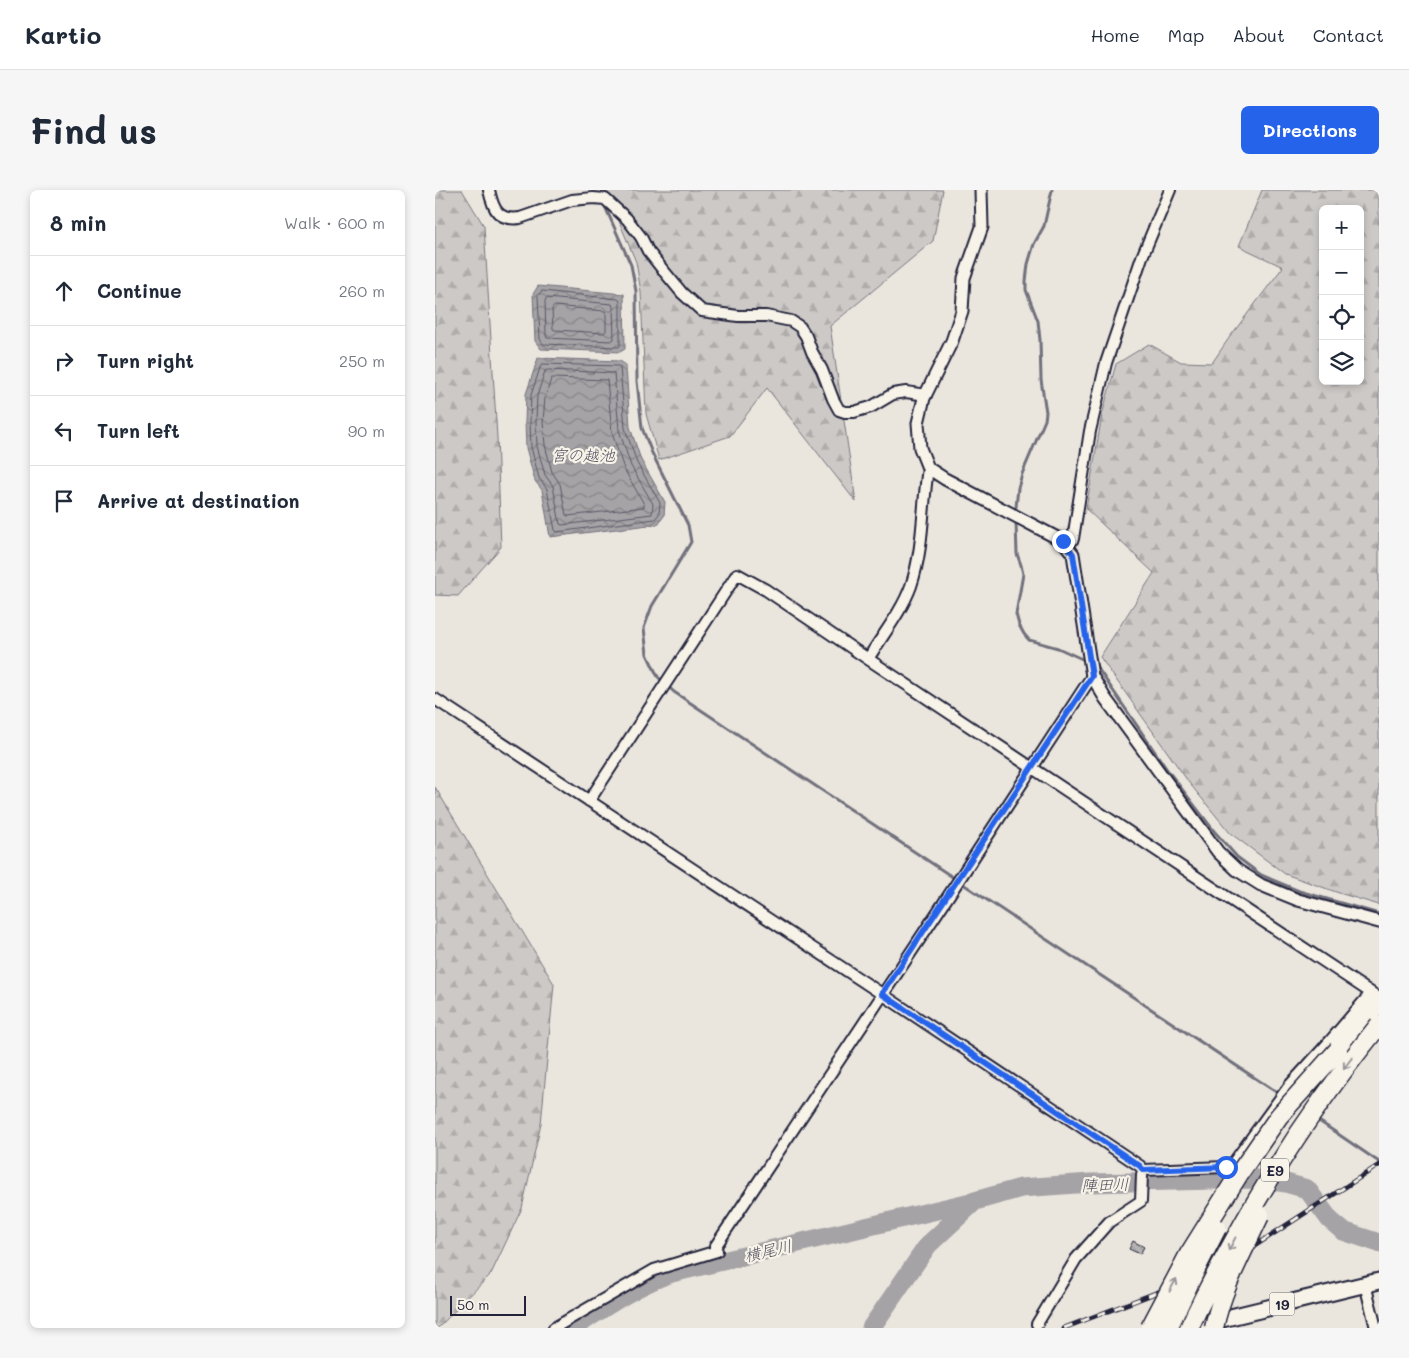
<!DOCTYPE html>
<html lang="en">
<head>
<meta charset="utf-8">
<style>
	:root { --surface:#fff; --page:#f6f6f7; --text:#1f2937; --muted:#747a83; --line:#e0e1e3; --accent:#2563eb }
	body { margin:0; font-family:Mali,"Klee One",sans-serif; background:var(--page); color:var(--text) }
	.controls { position:absolute; right:15px; top:15px; display:grid; overflow:hidden; border-radius:8px; box-shadow:0 2px 8px #0003 }
	.controls button { width:45px; height:45px; display:grid; place-items:center; padding:0; border:0; border-bottom:1px solid var(--line); background:var(--surface); color:var(--text); font:25px sans-serif }
	.scale { position:absolute; left:15px; bottom:12px; width:76px; box-sizing:border-box; padding-left:5px; border:2px solid #22223b; border-top:0; font-size:14px; line-height:18px; white-space:nowrap; color:#22223b; -webkit-text-stroke:4px #f7f3e8; paint-order:stroke }
	.stop { position:absolute; width:15px; height:15px; margin:-11px; border:4px solid #2563eb; border-radius:50%; background:#fff }
	.stop.end { background:#2563eb; border-color:#fff; box-shadow:0 1px 5px #0008 }
	.list { margin:0; padding:0; list-style:none }
	h2 { display:flex; justify-content:space-between; align-items:center; height:65px; margin:0; padding:0 20px; font-size:21px }
	h2 small { font-size:16px; font-weight:400; color:var(--muted) }
	.list li { display:grid; grid-template-columns:32px 1fr auto; gap:15px; align-items:center; box-sizing:border-box; height:70px; padding:0 20px; border-top:1px solid var(--line) }
	.list b { display:block; font-size:19px; white-space:nowrap }
	.list em { font-size:16px; font-style:normal; color:var(--muted) }
	.icon { flex:none; width:28px; height:28px; fill:none; stroke:currentColor; stroke-width:2; stroke-linecap:round; stroke-linejoin:round }
	.map { position:relative; flex:none; width:944px; height:1138px; overflow:hidden; border-radius:8px }
	header { display:flex; align-items:center; gap:30px; box-sizing:border-box; height:70px; padding:0 25px; background:var(--surface); border-bottom:1px solid var(--line) }
	header strong { font-size:24px }
	nav { display:flex; gap:28px; margin-inline-start:auto; font-size:18px }
	.intro { display:flex; align-items:center; justify-content:space-between; box-sizing:border-box; height:120px; padding:0 30px }
	h1 { margin:0; font-size:35px }
	.button { padding:12px 22px; border-radius:8px; background:var(--accent); color:#fff; font-size:18px; font-weight:700 }
	main { display:flex; gap:30px; padding:0 30px }
	aside { flex:1; background:var(--surface); border-radius:8px; box-shadow:0 2px 8px #0003 }
	.map>svg:first-child { display:block }
	.forest { fill:url(#forest-firs); stroke:#787680; fill-rule:evenodd }
	.water { fill:url(#water-waves); stroke:#716f7b }
	.lines { fill:none; stroke-linecap:round; stroke-linejoin:round }
	.shore { stroke:#575666; stroke-width:1 }
	.stream { stroke:#716f7b; stroke-width:3 }
	.river { stroke:#a6a3a6; stroke-width:19 }
	.building { fill:url(#building-back-hatch); stroke:#22223b }
	.minor-casing { stroke:#22223b; stroke-width:14 }
	.tertiary-casing { stroke:#22223b; stroke-width:15 }
	.primary-casing { stroke:#22223b; stroke-width:19 }
	.motorway-casing { stroke:#22223b; stroke-width:21 }
	.minor { stroke:#f7f3e8; stroke-width:10 }
	.tertiary { stroke:#f7f3e8; stroke-width:11 }
	.primary { stroke:#f7f3e8; stroke-width:15 }
	.motorway { stroke:#f7f3e8; stroke-width:18 }
	.rail-casing { stroke:#22223b; stroke-width:5 }
	.rail { stroke:#f7f3e8; stroke-width:3; stroke-dasharray:9; stroke-linecap:butt }
	.motorway-bridge-casing { stroke:#22223b; stroke-width:21; stroke-linecap:butt }
	.motorway-bridge { stroke:#f7f3e8; stroke-width:18 }
	.oneway { stroke:#97959a }
	.route { stroke:#2563eb; stroke-width:6 }
	.labels { text-anchor:middle; dominant-baseline:central; stroke-width:4.5; stroke-linejoin:round; paint-order:stroke }
	.shield { fill:#f7f3e8; stroke:#62616f; stroke-width:1 }
	.shield-label { font-size:14px; font-weight:bold; fill:#22223b }
	.water-label { font-size:16px; font-style:italic; fill:#504f60; stroke:#f7f3e8 }
</style>
</head>
<body>
<header>
<strong>Kartio</strong>
<nav><a>Home</a><a>Map</a><a>About</a><a>Contact</a></nav>
</header>
<div class="intro"><h1>Find us</h1><a class="button">Directions</a></div>
<main>
<aside>
<h2>8 min<small>Walk · 600 m</small></h2>
<ul class="list">
<li><svg class="icon" aria-label="ahead" viewBox="0 0 24 24"><path d="M12 20V5M6 11l6-6 6 6"/></svg><div><b>Continue</b></div><em>260 m</em></li>
<li><svg class="icon" aria-label="right" viewBox="0 0 24 24"><path d="M7 20v-9h11M14 6l5 5-5 5"/></svg><div><b>Turn right</b></div><em>250 m</em></li>
<li><svg class="icon" aria-label="left" viewBox="0 0 24 24"><path d="M17 20v-9H6M10 6l-5 5 5 5"/></svg><div><b>Turn left</b></div><em>90 m</em></li>
<li><svg class="icon" aria-label="arrive" viewBox="0 0 24 24"><path d="M6 21V4h12l-3 4 3 4H6"/></svg><div><b>Arrive at destination</b></div></li>
</ul>
</aside>
<div class="map">
<svg width="944" height="1138" viewBox="0 0 944 1138">
	<defs>
		<pattern id="forest-firs" width="22" height="20" patternUnits="userSpaceOnUse" patternTransform="scale(1.25)"><rect width="22" height="20" fill="#cdc9c6"/><path d="M5 1l3.5 6h-7zM16 11l3.5 6h-7z" fill="#b0acab"/></pattern>
		<pattern id="water-waves" width="16" height="10" patternUnits="userSpaceOnUse" patternTransform="scale(1.25)"><rect width="16" height="10" fill="#a6a3a6"/><path d="M0 5q4-4 8 0t8 0" fill="none" stroke="#878488"/></pattern>
		<pattern id="building-back-hatch" width="6" height="6" patternUnits="userSpaceOnUse" patternTransform="scale(1.25)"><rect width="6" height="6" fill="#b8b6b5"/><path d="M-1 5l2 2M0 0l6 6M5-1l2 2" fill="none" stroke="#9e9c9d"/></pattern>
	</defs>
	<rect width="100%" height="100%" fill="#eae6de"/>
	<filter id="ink" filterUnits="userSpaceOnUse"><feTurbulence type="fractalNoise" baseFrequency=".02" numOctaves="2"/><feDisplacementMap in="SourceGraphic" scale="10" xChannelSelector="R" yChannelSelector="G"/><feConvolveMatrix kernelMatrix="1 2 1 2 8 2 1 2 1" color-interpolation-filters="sRGB"/></filter>
	<g filter="url(#ink)">
		<path class="forest" d="M0 0H27L49 36 62 247 66 357 23 406 0 405Z
			M171 0H508L498 51 395 136 421 312 332 198 295 246 224 270 211 224 206 102 201 72Z
			M827 0H944V715L904 703 850 684 795 643 755 594 665 467 719 383 651 319 667 225 681 174 714 154 746 172 777 173 794 148 848 77 804 56ZM888 19H925V191H888Z
			M0 597 119 794 106 934 87 1018 56 1084 3 1138H0Z"/>
		<path class="water" d="M103 96 189 104 190 159 185 162 106 159 100 151 98 104Z
			M103 168 185 171 191 175 195 237 206 270 230 312 229 326 223 334 115 347 107 300 100 291 91 258 90 232 91 204Z"/>
		<g class="lines">
			<path class="shore" d="M107 101 183 109 185 111V156L183 157 108 154 105 149 103 106Z
				M112 108 177 114 178 117 179 149 176 151 112 148 111 145 110 111Z
				M120 116 170 121 171 123V141L169 143 120 140 118 139 117 119Z
				M108 174 183 176 185 177 190 238 202 273 225 313 224 324 220 329 122 342 120 340 112 299 104 288 96 257 95 232 96 205 106 175Z
				M113 180 179 183 184 240 196 276 218 314 217 324 127 335 125 334 118 296 110 285 102 256 101 232 102 206 110 181Z
				M118 188 172 190 177 243 189 279 209 314V317L133 326 131 325 125 294 117 282 110 255 108 232 110 208 116 189Z"/>
			<path class="stream" d="M168 12 196 75 201 101 202 191 207 238 217 263 253 335 256 352 217 416 209 438 212 464 223 487 239 502 847 906
				M581 317 583 298 587 284 610 230 611 222 606 190 605 150 603 131 591 100V91L593 74 599 54 609 36 617 0
				M581 333 582 364 586 375 588 384 581 424 584 435 589 444 594 450 623 458 647 469
				M660 478 664 480 733 581 779 641 802 667 826 685 864 701 944 724
				M881 929 944 972"/>
			<path class="river" d="M138 1138C170 1117 201 1095 237 1083L540 1011 586 998 655 993 823 989 851 993 872 999 895 1030 908 1041 944 1053
				M436 1138 493 1055 539 1012"/>
		</g>
		<path class="building" d="M698 1051 709 1057 705 1064 694 1059Z"/>
		<g class="lines">
			<g class="minor-casing">
				<path id="minor" d="M54 0C58 19 63 31 85 28L137 10 158 8 170 9 192 29 206 47 213 61 228 80 247 103 267 121 303 126H331L356 131 365 137 371 146 377 162 387 180 398 209 404 220 410 222H419L436 217 458 204 471 202 491 205
					M633 356 638 349 655 241 671 173 707 67 735 0
					M433 469C447 446 467 421 476 396 489 358 487 317 493 278
					M0 509 447 804 705 976 708 980 791 977 799 972 855 895 896 850 936 803
					M154 611 302 384 331 400 433 469 941 806
					M930 1094 941 1138
					M602 1134 641 1069 674 1032 706 1011 707 985 708 980
					M119 1138 219 1080 282 1061 280 1057 514 705 657 486"/>
			</g>
			<g class="tertiary-casing">
				<path id="tertiary" d="M546 0 547 37 529 88 527 121 517 151 489 208 483 233 485 258 493 278 510 289 628 351 638 364 657 486 670 508 783 662 802 680 826 695 863 710 944 732"/>
			</g>
			<g class="primary-casing">
				<path id="primary" d="M750 1138 944 1091"/>
			</g>
			<g class="motorway-casing">
				<path id="motorway" d="M903 860 944 813"/>
			</g>
			<use href="#minor" class="minor"/>
			<use href="#tertiary" class="tertiary"/>
			<use href="#primary" class="primary"/>
			<use href="#motorway" class="motorway"/>
			<g class="rail-casing">
				<path id="rail" d="M629 1138 770 1084 804 1066 944 975"/>
			</g>
			<use href="#rail" class="rail"/>
			<g class="motorway-bridge-casing">
				<path id="motorway-bridge" d="M715 1138 754 1064 806 981 844 926 903 860
					M733 1138 763 1075 782 1038
					M754 1138C767 1110 781 1083 796 1056 838 978 888 904 944 835
					M779 1138C787 1098 808 1062 825 1025"/>
			</g>
			<use href="#motorway-bridge" class="motorway-bridge"/>
		</g>
		<defs><path id="oneway-shaft" d="M-6 0H5M1.5-3L5.5 0L1.5 3" fill="none" stroke-width="1.6" stroke-linecap="round" stroke-linejoin="round" transform="scale(1.25)"/></defs>
		<g class="oneway">
			<use href="#oneway-shaft" transform="translate(913 873) rotate(127)"/>
			<use href="#oneway-shaft" transform="translate(797 1054) rotate(118)"/>
			<use href="#oneway-shaft" transform="translate(738 1095) rotate(-62)"/>
		</g>
	</g>
	<g class="lines" filter="url(#ink)">
		<path class="route" d="M628 351 638 364 657 486 447 804 705 976 708 980 791 977"/>
	</g>
	<g class="labels">
		<g class="shield">
			<rect x="826" y="968.5" width="28" height="23" rx="4"/>
			<rect x="834.5" y="1102.5" width="25" height="23" rx="4"/>
		</g>
		<g class="shield-label">
			<text x="840" y="980">E9</text>
			<text x="847" y="1114">19</text>
		</g>
		<g class="water-label">
			<text x="148" y="264">宮の越池</text>
			<text transform="translate(670 994) rotate(-2)">陣田川</text>
			<text transform="translate(333 1060) rotate(-13)">横尾川</text>
		</g>
	</g>
</svg>
<div class="controls">
<button>+</button>
<button>−</button>
<button><svg class="icon" aria-label="locate" viewBox="0 0 24 24"><circle cx="12" cy="12" r="6"/><path d="M12 2v4M12 18v4M2 12h4M18 12h4"/></svg></button>
<button><svg class="icon" aria-label="layers" viewBox="0 0 24 24"><path d="M12 4l9 5-9 5-9-5zM3 14l9 5 9-5"/></svg></button>
</div>
<div class="scale">50 m</div>
<div class="stop" style="left:791px;top:977px"></div>
<div class="stop end" style="left:628px;top:351px"></div>
</div>
</main>
</body>
</html>
